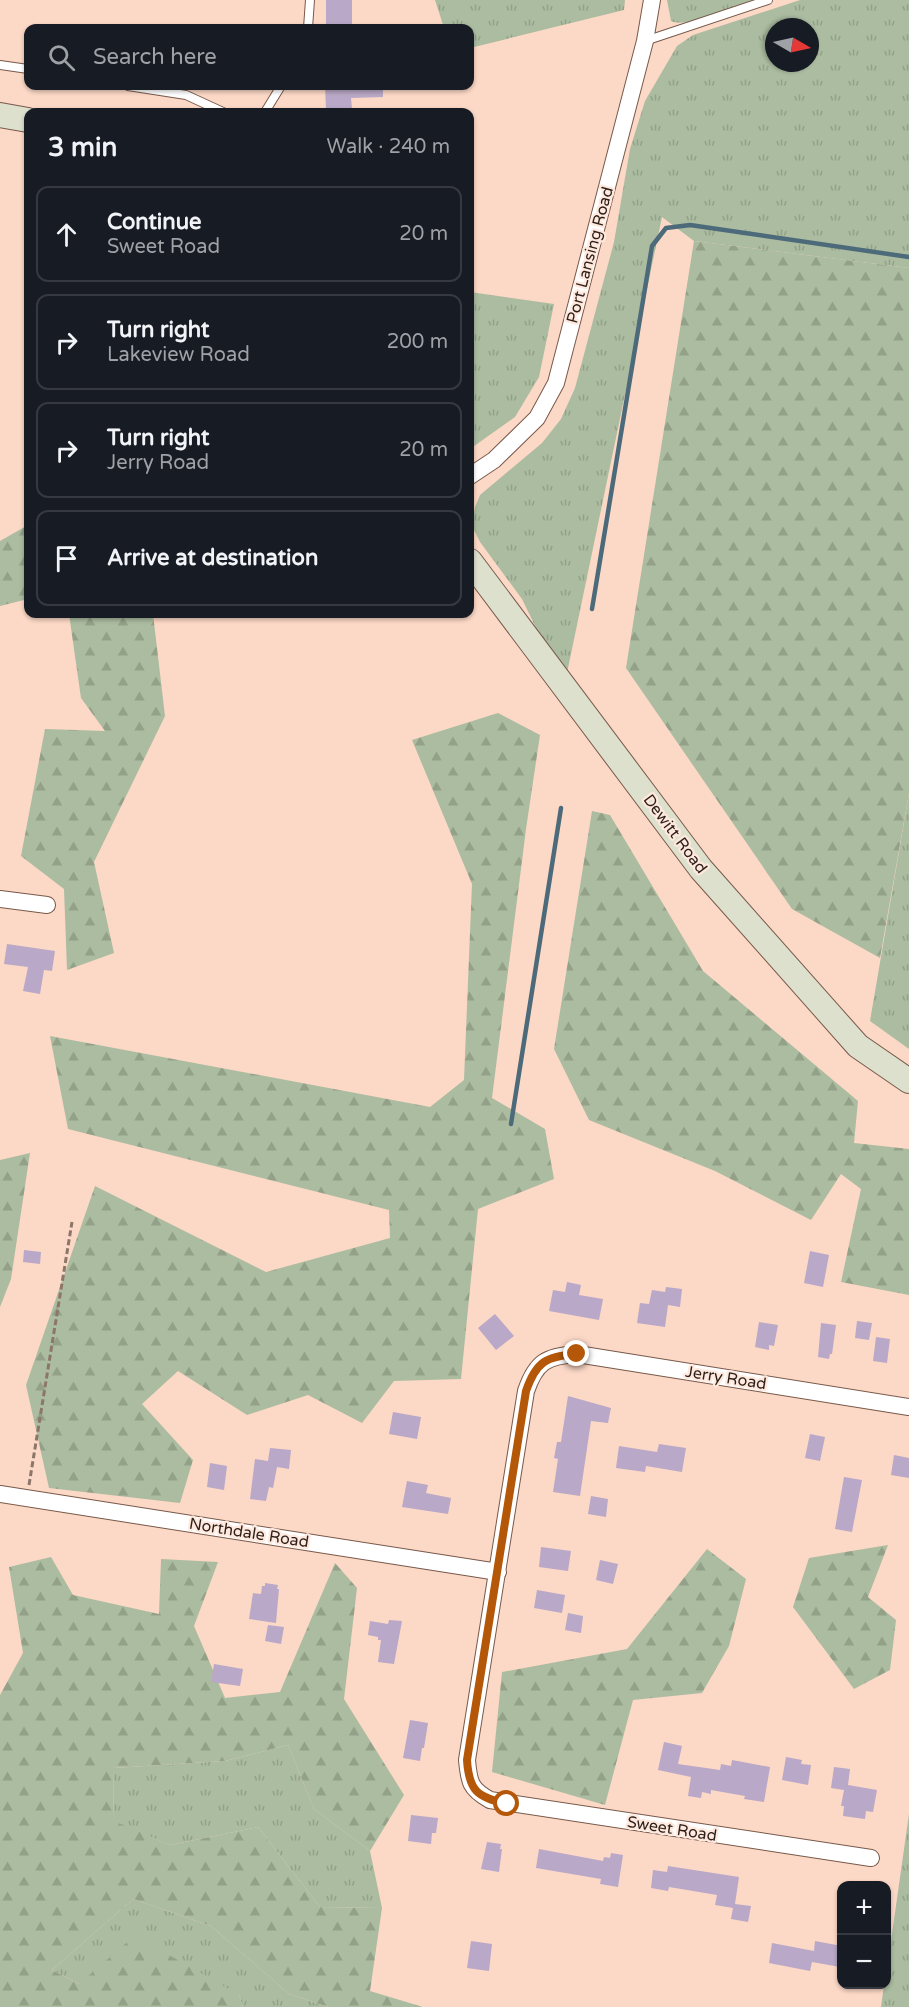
<!DOCTYPE html>
<html lang="en">
<head>
<meta charset="utf-8">
<style>
	:root { --surface:#171b24; --page:#20242c; --text:#f1f3f6; --muted:#9ea1a6; --line:#363941 }
	body { margin:0; font-family:"Varela Round",sans-serif; background:var(--page); color:var(--text) }
	.controls { position:absolute; right:18px; bottom:18px; display:grid; overflow:hidden; border-radius:12px; box-shadow:0 2px 4px #0004 }
	.controls button { width:54px; height:54px; display:grid; place-items:center; padding:0; border:0; border-bottom:2px solid var(--line); background:var(--surface); color:var(--text); font:30px sans-serif }
	.compass { position:absolute; left:765px; top:18px; width:54px; height:54px; border-radius:50%; background:var(--surface); box-shadow:0 2px 4px #0004; rotate:99deg }
	.stop { position:absolute; width:18px; height:18px; margin:-14px; border:4px solid #b55709; border-radius:50%; background:#fff }
	.stop.end { background:#b55709; border-color:#fff; box-shadow:0 2px 6px #0008 }
	.list { margin:0; padding:0; list-style:none }
	h2 { display:flex; justify-content:space-between; align-items:center; height:78px; margin:0; padding:0 24px; font-size:26px }
	h2 small { font-size:20px; font-weight:400; color:var(--muted) }
	.list li { display:grid; grid-template-columns:39px 1fr auto; gap:18px; align-items:center; box-sizing:border-box; height:96px; margin:0 12px 12px; padding:0 12px; border:2px solid var(--line); border-radius:12px }
	.list b { display:block; font-size:22px; white-space:nowrap }
	.list p { margin:0; font-size:20px; white-space:nowrap; color:var(--muted) }
	.list em { font-size:20px; font-style:normal; color:var(--muted) }
	.icon { flex:none; width:33px; height:33px; fill:none; stroke:currentColor; stroke-width:2; stroke-linecap:round; stroke-linejoin:round }
	.map { position:relative; flex:none; width:909px; height:2007px; overflow:hidden }
	.search { position:absolute; background:var(--surface); box-shadow:0 2px 4px #0004; left:24px; top:24px; width:450px; height:66px; display:flex; align-items:center; gap:15px; box-sizing:border-box; padding:0 21px; border-radius:12px; color:var(--muted); font-size:22px }
	.panel { position:absolute; background:var(--surface); box-shadow:0 2px 4px #0004; left:24px; top:108px; width:450px; height:510px; border-radius:12px }
	.map>svg:first-child { display:block }
	.grass { fill:url(#grass-tufts); fill-rule:evenodd }
	.forest { fill:url(#forest-firs) }
	.lines { fill:none; stroke-linecap:round; stroke-linejoin:round }
	.stream { stroke:#4c6a7a; stroke-width:4.5 }
	.building { fill:#b9a8c7 }
	.lane-casing { stroke:#78594a; stroke-width:10 }
	.street-casing { stroke:#78594a; stroke-width:18 }
	.secondary-casing { stroke:#78594a; stroke-width:26 }
	.path { stroke:#8d7669; stroke-width:3; stroke-dasharray:6 3; stroke-linecap:butt }
	.lane { stroke:#fff; stroke-width:8 }
	.street { stroke:#fff; stroke-width:16 }
	.secondary { stroke:#dce0cc; stroke-width:24 }
	.route { stroke:#b55709; stroke-width:8 }
	.labels { text-anchor:middle; dominant-baseline:central; stroke-width:4.5; stroke-linejoin:round; paint-order:stroke }
	.street-label { font-size:16px; fill:#2c1f18; stroke:#ffe9de }
</style>
</head>
<body>
<div class="map">
<svg width="909" height="2007" viewBox="0 0 909 2007">
	<defs>
		<pattern id="grass-tufts" width="24" height="20" patternUnits="userSpaceOnUse" patternTransform="scale(1.5)"><rect width="24" height="20" fill="#abbca0"/><path d="M3 7l-1-3M5 7V3M7 7l1-3M15 17l-1-3M17 17v-4M19 17l1-3" fill="none" stroke="#93a189"/></pattern>
		<pattern id="forest-firs" width="22" height="20" patternUnits="userSpaceOnUse" patternTransform="scale(1.5)"><rect width="22" height="20" fill="#abbca0"/><path d="M5 1l3.5 6h-7zM16 11l3.5 6h-7z" fill="#93a189"/></pattern>
	</defs>
	<rect width="100%" height="100%" fill="#fcd8c6"/>
	<path class="grass" d="M435 0H625L624 10 470 48V28H444Z
		M667 0H756C739 6 685 29 671 21Z
		M800 0H909V268L694 241 662 217 567 673 538 632 522 599 480 542 474 530 473 519 475 507 480 495 542 443 561 419 575 388 614 242 630 149 645 101 677 46 693 35ZM774 27H810V63H774Z
		M470 292 554 304 539 377 515 417 470 449Z
		M909 793V1049L870 1021Z
		M288 1745 314 1809 370 1851 382 1908 320 1907 258 1827 170 1845 114 1822 113 1768 225 1761Z
		M909 1814V2007H881L884 1985 886 1984 887 1969Z
		M133 1899 211 1926 289 1994 328 2007H243L239 1995 79 1984 52 1970Z"/>
	<path class="forest" d="M694 241 909 268V793L880 958 792 909 626 668Z
		M28 525V599L0 606V541Z
		M69 614H153L165 716 94 862 114 953 67 970 64 889 21 856 45 729 105 731 81 698Z
		M498 713 540 735 526 829 492 1098 545 1129 554 1179 478 1209 461 1379 394 1381 362 1423 308 1395 247 1415 178 1371 142 1404 193 1460 180 1503 49 1488 26 1385 95 1186 266 1272 390 1238 389 1210 68 1129 50 1036 430 1107 464 1080 472 884 412 740Z
		M592 811 610 815 703 971 858 1101 854 1143 909 1149V1295L841 1282 861 1189 841 1174 811 1220 715 1171 589 1120 554 1049Z
		M30 1153 11 1279 0 1307V1160Z
		M888 1545 868 1597 896 1620 890 1670 854 1689 793 1607 809 1558Z
		M707 1549 746 1579 729 1646 702 1693 633 1700 605 1805 492 1772 502 1672 627 1649Z
		M51 1557 73 1595 159 1614 161 1559 218 1562 194 1626 225 1698 280 1692 335 1563 357 1588 344 1699 404 1795 370 1851 314 1809 288 1745 225 1761 113 1768 114 1821 170 1845 258 1827 320 1907 382 1908 370 1991 423 2007H328L289 1994 211 1926 133 1899 52 1970 79 1984 132 1938 162 1951 239 1995 243 2007H0V1695L23 1653 9 1567Z"/>
	<g class="lines">
		<path class="stream" d="M592 609 652 246 666 228 690 225 909 257
			M511 1124 561 808"/>
	</g>
	<path class="building" d="M326 0H352V28H326Z
		M325 86H383V97L351 98 352 109H326Z
		M7 944 55 951 52 971 44 970 40 994 23 991 28 967 4 964Z
		M24 1250 41 1252 40 1264 23 1262Z
		M810 1251 829 1255 823 1287 804 1283Z
		M567 1282 581 1285 579 1295 603 1299 599 1320 549 1311 553 1290 565 1292Z
		M666 1287 682 1289 680 1307 668 1305 665 1327 637 1323 640 1303 649 1304 652 1290 665 1292Z
		M495 1314 514 1336 496 1350 478 1328Z
		M857 1321 872 1323 869 1340 855 1338Z
		M759 1322 778 1325 774 1346 769 1345V1350L755 1347Z
		M821 1323 836 1325 832 1354H830L829 1359 818 1357Z
		M876 1337 890 1339 887 1363 873 1361Z
		M568 1396 611 1408 608 1423 591 1421 580 1496 553 1492 558 1459 554 1458 557 1442H561Z
		M393 1412 421 1417 417 1439 389 1434Z
		M810 1434 825 1437 820 1461 805 1458Z
		M659 1444 686 1448 682 1472 646 1466 645 1472 616 1468 619 1446 657 1452Z
		M270 1448 291 1450 289 1469 277 1467 273 1488 269 1487 266 1501 250 1499 255 1459 268 1461Z
		M894 1455 909 1458V1478L891 1475Z
		M210 1463 227 1466 224 1490 207 1487Z
		M844 1477 862 1480 852 1532 835 1529Z
		M407 1481 428 1485 426 1493 451 1498 448 1514 402 1507Z
		M591 1496 608 1499 606 1517 588 1514Z
		M541 1547 571 1551 568 1571 539 1567Z
		M600 1560 618 1564 613 1584 596 1580Z
		M265 1583 278 1585 277 1589H279L276 1623 249 1619 253 1593 261 1594 262 1586H265Z
		M537 1590 565 1595 562 1613 534 1608Z
		M568 1613 583 1616 581 1633 565 1630Z
		M389 1620 402 1621 394 1664 378 1662 381 1640H378V1637L368 1635 370 1621 388 1624Z
		M268 1625 284 1627 281 1644 265 1641Z
		M214 1664 243 1669 240 1686 211 1682Z
		M410 1720 428 1723 424 1748H422L420 1761 403 1758Z
		M664 1742 682 1746 678 1764 720 1770 721 1764 731 1766 732 1760 770 1767 764 1802 744 1799 745 1796 711 1790V1794L702 1792 701 1798 688 1796 691 1777 658 1770Z
		M786 1757 802 1760 801 1764 811 1765 808 1785 782 1780Z
		M834 1767 850 1769 848 1785 877 1790 873 1812 866 1811 865 1819 843 1816 844 1806H841L844 1790 831 1788Z
		M411 1815 438 1818 436 1833H432L431 1844 408 1841Z
		M487 1842 501 1844 500 1849H502L499 1872 481 1869Z
		M539 1849 603 1861 604 1857 610 1858 611 1853 623 1855 618 1887 600 1884 601 1879 536 1868Z
		M668 1866 739 1877 735 1904 751 1906 748 1922 731 1919 733 1908 715 1905 717 1895 669 1887 668 1891 651 1888 653 1870 667 1872Z
		M471 1941 492 1944 489 1971 467 1968Z
		M815 1941 842 1946 840 1967 812 1962 810 1971 769 1963 772 1943 814 1951Z"/>
	<g class="lines">
		<g class="lane-casing">
			<path id="lane" d="M308 28 310 0
				M645 41 768 0
				M0 65 28 69
				M128 86 186 95 223 112
				M265 112 281 86"/>
		</g>
		<g class="street-casing">
			<path id="street" d="M470 476 494 460 537 418 556 383 645 41 652 0
				M0 899 47 905
				M0 1494 498 1572
				M871 1858 490 1800C470 1789 469 1782 467 1760L526 1391C536 1362 546 1356 577 1354L909 1407"/>
		</g>
		<g class="secondary-casing">
			<path id="secondary" d="M0 115 28 120
				M470 561 701 869 858 1046 909 1081"/>
		</g>
		<path class="path" d="M29 1485 72 1222"/>
		<use href="#lane" class="lane"/>
		<use href="#street" class="street"/>
		<use href="#secondary" class="secondary"/>
	</g>
	<g class="lines">
		<path class="route" d="M507 1804C477 1797 469 1791 467 1760L526 1391C536 1362 546 1356 577 1354"/>
	</g>
	<g class="labels">
		<g class="street-label">
			<text transform="translate(590 255) rotate(-75)">Port Lansing Road</text>
			<text transform="translate(675 834) rotate(53)">Dewitt Road</text>
			<text transform="translate(726 1378) rotate(9)">Jerry Road</text>
			<text transform="translate(249 1533) rotate(9)">Northdale Road</text>
			<text transform="translate(672 1829) rotate(9)">Sweet Road</text>
		</g>
	</g>
</svg>
<div class="controls">
<button>+</button>
<button>−</button>
</div>
<svg class="compass" viewBox="-18 -18 36 36"><path d="M0-13l5 13h-10z" fill="#e53935"/><path d="M0 13l5-13h-10z" fill="#9ea1a6"/></svg>
<div class="stop" style="left:507px;top:1804px"></div>
<div class="stop end" style="left:577px;top:1354px"></div>
<div class="search"><svg class="icon" aria-label="search" viewBox="0 0 24 24"><circle cx="10" cy="10" r="6"/><path d="M15 15l6 6"/></svg>Search here</div>
<section class="panel">
<h2>3 min<small>Walk · 240 m</small></h2>
<ul class="list">
<li><svg class="icon" aria-label="ahead" viewBox="0 0 24 24"><path d="M12 20V5M6 11l6-6 6 6"/></svg><div><b>Continue</b><p>Sweet Road</p></div><em>20 m</em></li>
<li><svg class="icon" aria-label="right" viewBox="0 0 24 24"><path d="M7 20v-9h11M14 6l5 5-5 5"/></svg><div><b>Turn right</b><p>Lakeview Road</p></div><em>200 m</em></li>
<li><svg class="icon" aria-label="right" viewBox="0 0 24 24"><path d="M7 20v-9h11M14 6l5 5-5 5"/></svg><div><b>Turn right</b><p>Jerry Road</p></div><em>20 m</em></li>
<li><svg class="icon" aria-label="arrive" viewBox="0 0 24 24"><path d="M6 21V4h12l-3 4 3 4H6"/></svg><div><b>Arrive at destination</b></div></li>
</ul>
</section>
</div>
</body>
</html>
